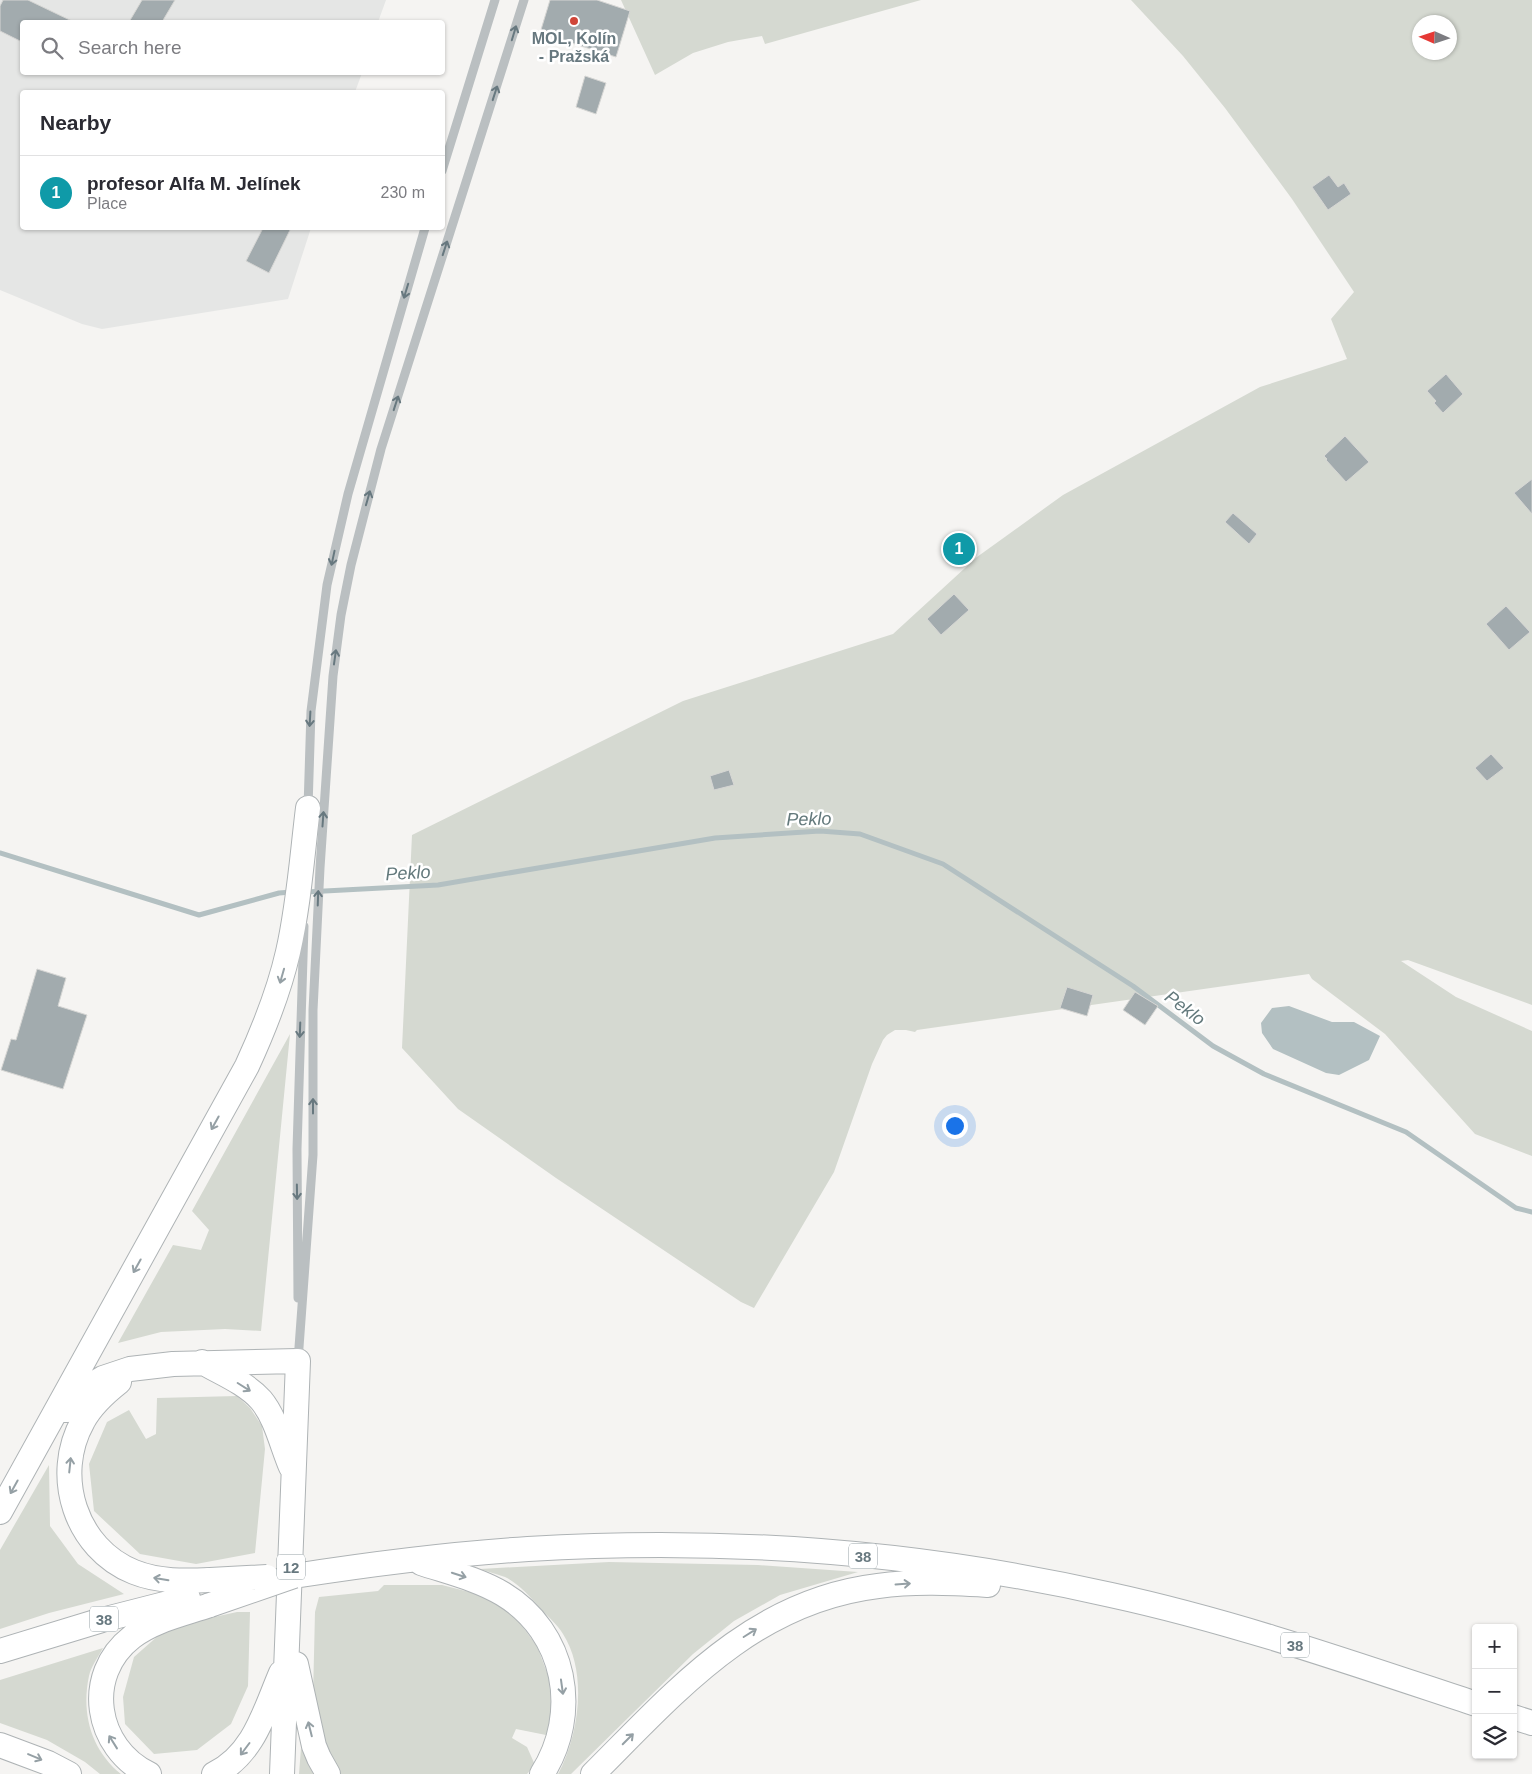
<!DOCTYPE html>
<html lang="en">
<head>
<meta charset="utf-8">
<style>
	:root { --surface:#fff; --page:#f2f2f3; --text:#2b2b33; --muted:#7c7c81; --line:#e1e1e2; --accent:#cf4538 }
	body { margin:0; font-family:Arial,sans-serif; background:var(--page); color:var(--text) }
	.controls { position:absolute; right:15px; bottom:15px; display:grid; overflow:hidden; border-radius:5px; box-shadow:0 1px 4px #0004 }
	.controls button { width:45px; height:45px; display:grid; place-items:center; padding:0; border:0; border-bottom:1px solid var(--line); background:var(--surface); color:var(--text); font:25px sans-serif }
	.compass { position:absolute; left:1412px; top:15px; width:45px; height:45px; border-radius:50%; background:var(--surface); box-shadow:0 1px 4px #0004; rotate:273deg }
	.you { position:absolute; left:954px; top:1125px; width:18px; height:18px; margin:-12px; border:4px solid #fff; border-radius:50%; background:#1a73e8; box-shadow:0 0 0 8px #1a73e833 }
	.badge { display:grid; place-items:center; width:32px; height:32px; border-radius:50%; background:var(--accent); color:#fff; font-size:16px; font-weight:700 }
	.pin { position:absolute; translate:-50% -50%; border:2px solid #fff; box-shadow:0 1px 5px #0006 }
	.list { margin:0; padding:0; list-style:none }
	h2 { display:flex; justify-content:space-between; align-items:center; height:65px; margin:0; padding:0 20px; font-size:21px }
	h2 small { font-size:16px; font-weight:400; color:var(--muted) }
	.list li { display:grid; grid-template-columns:32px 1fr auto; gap:15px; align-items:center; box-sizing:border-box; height:75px; padding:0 20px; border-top:1px solid var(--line) }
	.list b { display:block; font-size:19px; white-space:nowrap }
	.list p { margin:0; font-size:16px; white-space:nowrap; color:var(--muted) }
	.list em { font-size:16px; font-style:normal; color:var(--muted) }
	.icon { flex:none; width:28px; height:28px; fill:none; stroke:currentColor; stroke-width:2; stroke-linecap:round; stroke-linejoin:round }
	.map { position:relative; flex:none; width:1532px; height:1774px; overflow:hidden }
	.search { position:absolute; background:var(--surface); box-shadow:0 1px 4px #0004; left:20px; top:20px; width:425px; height:55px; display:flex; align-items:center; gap:12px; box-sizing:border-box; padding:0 18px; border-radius:5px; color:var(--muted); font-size:19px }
	.panel { position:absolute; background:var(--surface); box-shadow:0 1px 4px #0004; left:20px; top:90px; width:425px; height:140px; border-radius:5px }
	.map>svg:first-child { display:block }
	.built { fill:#e5e6e5 }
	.green { fill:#d5d9d1; fill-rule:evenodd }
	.water { fill:#b3c0c2 }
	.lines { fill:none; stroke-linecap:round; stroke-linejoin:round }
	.stream { stroke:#b3c0c2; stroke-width:5 }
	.building { fill:#a2abae; stroke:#d6d6d4 }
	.major-casing { stroke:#aeb3b5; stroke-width:26 }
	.minor { stroke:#babfc1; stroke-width:9 }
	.major { stroke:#fff; stroke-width:24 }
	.major-bridge-casing { stroke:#aeb3b5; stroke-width:26; stroke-linecap:butt }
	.major-bridge { stroke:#fff; stroke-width:24 }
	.oneway { stroke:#67787f }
	.oneway2 { stroke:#95a0a5 }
	.poi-dot { fill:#cf4538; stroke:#fff; stroke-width:2 }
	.labels { text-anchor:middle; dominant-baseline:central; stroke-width:5; stroke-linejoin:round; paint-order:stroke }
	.shield { fill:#fff; stroke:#95a0a5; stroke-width:1 }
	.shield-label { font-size:15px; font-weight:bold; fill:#67787f }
	.poi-label { font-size:16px; font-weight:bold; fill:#67787f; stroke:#fff }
	.water-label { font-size:18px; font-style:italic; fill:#63797c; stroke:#fff }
</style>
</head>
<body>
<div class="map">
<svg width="1532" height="1774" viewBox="0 0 1532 1774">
	<rect width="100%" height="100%" fill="#f5f4f2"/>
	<path class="built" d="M0 0H386L378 22H22V72L362 73 355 92H22V228H311L288 299 102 329 82 324 0 290Z"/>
	<path class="green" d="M621 0H921L765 44 762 36 728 42 693 53 655 75Z
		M1131 0H1532V1005L1408 960 1401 961 1456 997 1532 1031V1156L1475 1134 1385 1034 1312 979 1309 974 917 1030 915 1032 906 1030H895L887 1035 883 1040 872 1064 834 1172 754 1308 741 1302 556 1178 458 1109 402 1048 412 835 683 701 893 634 977 557 1063 495 1260 387 1347 359 1331 319 1354 292 1292 199 1225 108 1183 56ZM1420 22H1450V52H1420Z
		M290 1034 261 1331 225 1329 161 1332 118 1343 173 1245 201 1250 209 1230 192 1211Z
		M237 1396 250 1408 262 1426 265 1449 255 1553 196 1564 140 1554 94 1511 89 1464 107 1422 129 1410 146 1439 156 1434 157 1398Z
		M49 1465 50 1526 78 1564 124 1594 49 1613 0 1629V1550Z
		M609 1562 758 1565 858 1572 780 1595 734 1621 693 1654 571 1774H558C579 1735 588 1673 563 1634 557 1624 547 1616 540 1608 530 1597 519 1584 505 1577 497 1574 488 1572 480 1569Z
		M384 1585H442L485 1596 516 1618 537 1646 549 1678 552 1717 546 1735 516 1729 512 1738 527 1747 535 1765 527 1774H339L325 1750 313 1697 315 1612 319 1597 378 1591Z
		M237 1612H250L248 1686 231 1724 197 1750 154 1754 125 1724 123 1697 134 1657 168 1627Z
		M103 1648C98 1657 91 1667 89 1676 81 1713 91 1750 121 1774H100L85 1762 47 1740 0 1723V1680Z
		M301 1748 313 1774H299Z"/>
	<path class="water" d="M1289 1006 1332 1022H1354L1380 1036 1369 1060 1339 1075 1326 1073 1273 1049 1262 1033 1261 1023 1272 1008Z"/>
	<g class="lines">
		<path class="stream" d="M0 853 199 915 279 893 292 892
			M306 892 438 885 715 838 820 831 860 834 943 864 1133 986 1213 1046 1264 1074 1406 1132 1516 1208 1532 1212"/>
	</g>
	<path class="building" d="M3 0H28L74 22H22V42L0 31V6Z
		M142 0H175L162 22H129Z
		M550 0H597L630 11 616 57 540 33Z
		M585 76 606 83 596 114 576 107Z
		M1329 175 1338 187 1344 183 1351 194 1328 210 1312 187Z
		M263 228H291L269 273 246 261Z
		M1446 374 1463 394 1443 413 1434 403 1436 401 1427 391Z
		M1345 436 1369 462 1346 482 1326 460 1327 459 1324 456Z
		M1532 479V514L1514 493Z
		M1233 513 1257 534 1249 544 1225 522Z
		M954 594 969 610 941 635 927 619Z
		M1506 606 1530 632 1509 650 1486 624Z
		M1491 754 1504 768 1487 781 1475 768Z
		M729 770 734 785 714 790 710 776Z
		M37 969 66 978 58 1006 87 1015 63 1089 1 1070 11 1039 16 1040Z
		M1067 987 1093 995 1087 1016 1060 1008Z
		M1135 992 1158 1006 1145 1025 1123 1010Z"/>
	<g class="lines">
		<g class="major-casing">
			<path id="major" d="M202 1362C221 1373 246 1383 261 1400 276 1418 282 1446 291 1467
				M119 1382C105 1393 91 1406 83 1421 52 1476 76 1549 134 1572 159 1582 185 1581 210 1580
				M66 1410 93 1384 103 1378 130 1369 173 1364 298 1361 282 1774
				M0 1512 247 1066C264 1029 279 992 288 952 299 904 302 856 308 808
				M421 1563C448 1572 478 1579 503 1594 566 1632 581 1713 542 1774
				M294 1576C371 1564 449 1554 528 1549 722 1537 921 1552 1111 1595 1235 1622 1355 1664 1476 1704
				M0 1651 102 1620 188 1598
				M296 1664 314 1746 319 1758 328 1774
				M1513 1717 1532 1723
				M0 1745 48 1763 69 1774
				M149 1774C95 1748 83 1675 132 1637 154 1620 184 1614 210 1605
				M214 1774C254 1755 265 1710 281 1673
				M593 1774C677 1690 753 1601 878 1586 915 1581 951 1583 988 1585"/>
		</g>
		<path class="minor" d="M442 171 495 0
			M308 808 311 711 327 585 348 494 425 228
			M298 1298 297 1149 304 926
			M298 1361 313 1155V1010L320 868 333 676 341 615 351 565 381 449 524 0"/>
		<use href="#major" class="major"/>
		<g class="major-bridge-casing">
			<path id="major-bridge" d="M210 1580 267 1577
				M210 1605 294 1576"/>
		</g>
		<use href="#major-bridge" class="major-bridge"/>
	</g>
	<defs><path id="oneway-shaft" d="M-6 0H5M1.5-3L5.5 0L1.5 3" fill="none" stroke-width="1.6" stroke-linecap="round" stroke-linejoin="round" transform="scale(1.25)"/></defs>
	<g class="oneway">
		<use href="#oneway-shaft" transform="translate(514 33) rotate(-73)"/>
		<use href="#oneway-shaft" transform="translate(495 93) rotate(-72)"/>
		<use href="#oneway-shaft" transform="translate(445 248) rotate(-72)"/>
		<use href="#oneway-shaft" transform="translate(406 291) rotate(107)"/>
		<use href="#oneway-shaft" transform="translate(396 403) rotate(-72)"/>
		<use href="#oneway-shaft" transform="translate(368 498) rotate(-74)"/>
		<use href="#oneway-shaft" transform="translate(333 558) rotate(102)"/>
		<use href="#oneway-shaft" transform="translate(335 657) rotate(-82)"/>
		<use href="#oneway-shaft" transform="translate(310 719) rotate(93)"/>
		<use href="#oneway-shaft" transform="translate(323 819) rotate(-86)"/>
		<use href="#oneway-shaft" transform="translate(318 898) rotate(-88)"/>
		<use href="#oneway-shaft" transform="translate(300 1030) rotate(92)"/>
		<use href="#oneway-shaft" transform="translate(313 1106) rotate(-90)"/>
		<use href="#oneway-shaft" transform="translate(297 1192) rotate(89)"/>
	</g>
	<g class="oneway2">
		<use href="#oneway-shaft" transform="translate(282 976) rotate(106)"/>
		<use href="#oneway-shaft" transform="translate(215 1123) rotate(119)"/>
		<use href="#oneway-shaft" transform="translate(137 1266) rotate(119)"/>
		<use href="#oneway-shaft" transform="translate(244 1387) rotate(32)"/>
		<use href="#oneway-shaft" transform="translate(70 1465) rotate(-84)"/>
		<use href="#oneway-shaft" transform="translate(14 1487) rotate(119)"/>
		<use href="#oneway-shaft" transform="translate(459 1575) rotate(18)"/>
		<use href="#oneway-shaft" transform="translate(161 1579) rotate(-171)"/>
		<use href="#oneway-shaft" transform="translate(903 1584) rotate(-4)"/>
		<use href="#oneway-shaft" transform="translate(750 1633) rotate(-32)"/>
		<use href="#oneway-shaft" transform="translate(562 1687) rotate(82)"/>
		<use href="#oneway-shaft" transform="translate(310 1729) rotate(-104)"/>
		<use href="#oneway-shaft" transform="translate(628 1739) rotate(-45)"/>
		<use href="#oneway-shaft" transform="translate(113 1742) rotate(-122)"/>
		<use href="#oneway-shaft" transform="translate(245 1749) rotate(127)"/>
		<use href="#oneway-shaft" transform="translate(35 1757) rotate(23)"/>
	</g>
	<circle class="poi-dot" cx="574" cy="21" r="5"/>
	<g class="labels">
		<g class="shield">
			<rect x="849" y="1543.5" width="28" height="25" rx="4"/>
			<rect x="277" y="1554.5" width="28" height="25" rx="4"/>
			<rect x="90" y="1606.5" width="28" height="25" rx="4"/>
			<rect x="1281" y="1632.5" width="28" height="25" rx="4"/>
		</g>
		<g class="shield-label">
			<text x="863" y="1556">38</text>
			<text x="291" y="1567">12</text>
			<text x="104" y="1619">38</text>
			<text x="1295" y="1645">38</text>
		</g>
		<g class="poi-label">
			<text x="574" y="38">MOL, Kolín<tspan x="574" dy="18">- Pražská</tspan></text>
		</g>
		<g class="water-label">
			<text transform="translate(809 819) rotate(-1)">Peklo</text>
			<text transform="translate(408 873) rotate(-3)">Peklo</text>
			<text transform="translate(1185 1008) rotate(37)">Peklo</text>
		</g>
	</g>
</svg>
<div class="controls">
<button>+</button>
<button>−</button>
<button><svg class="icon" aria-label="layers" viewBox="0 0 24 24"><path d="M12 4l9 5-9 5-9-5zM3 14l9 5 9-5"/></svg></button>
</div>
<svg class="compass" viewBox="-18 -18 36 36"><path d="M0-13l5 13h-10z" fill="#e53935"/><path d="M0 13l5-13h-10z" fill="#7c7c81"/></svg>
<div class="you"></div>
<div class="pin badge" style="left:959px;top:549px;background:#0f9aa8">1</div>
<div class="search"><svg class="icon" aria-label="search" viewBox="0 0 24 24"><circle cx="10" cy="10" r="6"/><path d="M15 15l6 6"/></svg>Search here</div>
<section class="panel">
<h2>Nearby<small></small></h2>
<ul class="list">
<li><span class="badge" style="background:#0f9aa8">1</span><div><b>profesor Alfa M. Jelínek</b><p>Place</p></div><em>230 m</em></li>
</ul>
</section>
</div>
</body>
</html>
